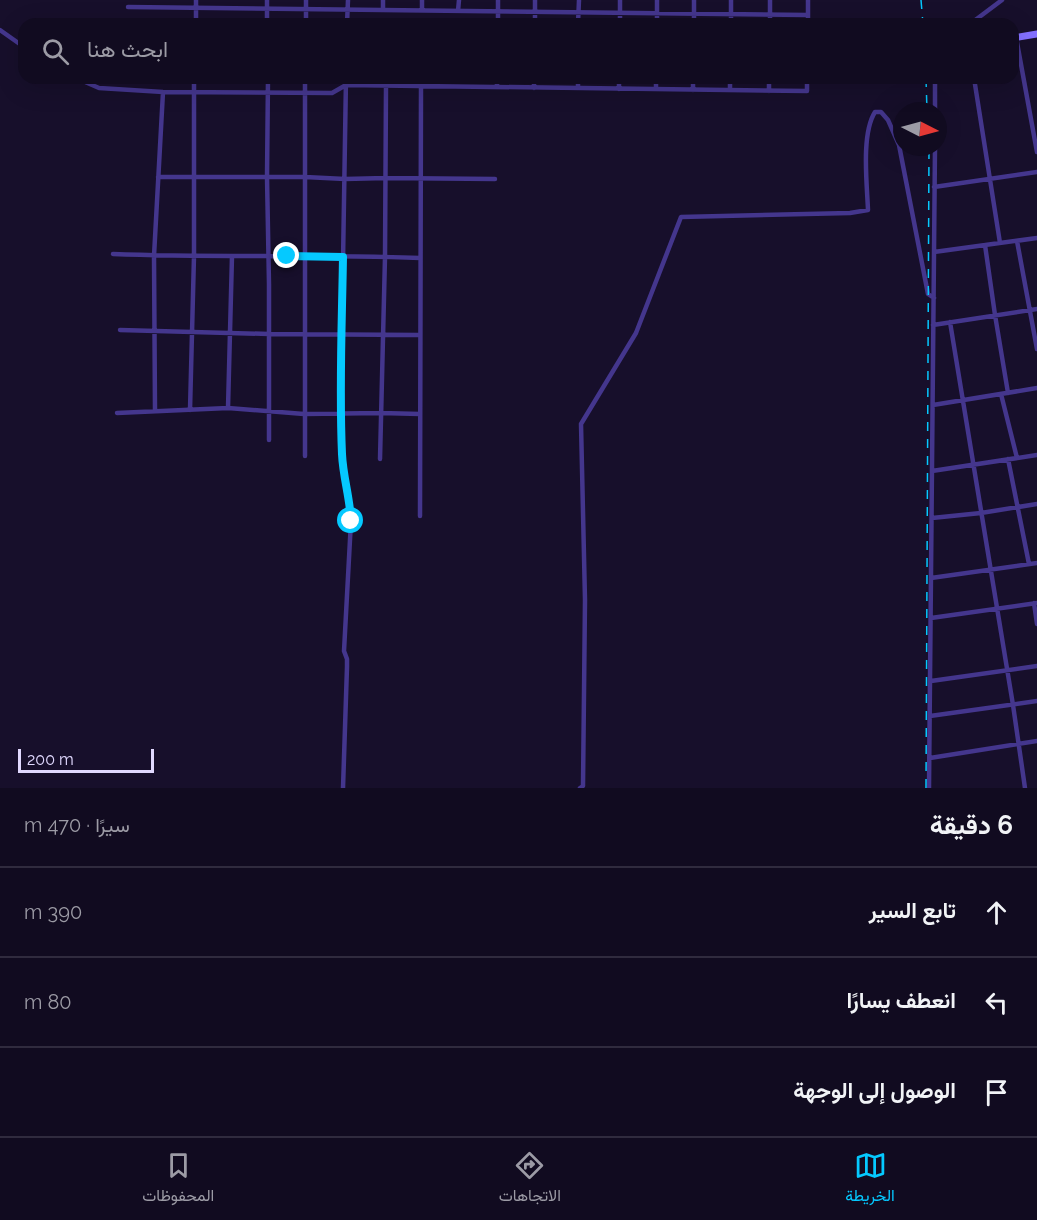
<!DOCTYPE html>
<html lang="ar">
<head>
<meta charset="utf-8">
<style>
	:root { --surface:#110b20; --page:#1a1429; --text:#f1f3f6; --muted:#9c9ba5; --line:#302b3e; --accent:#05c9ff }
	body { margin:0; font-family:Raleway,Vazirmatn,sans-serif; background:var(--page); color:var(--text); direction:rtl }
	.compass { position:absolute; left:893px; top:102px; width:54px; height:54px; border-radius:50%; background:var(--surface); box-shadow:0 6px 24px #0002; rotate:96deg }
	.scale { position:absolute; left:18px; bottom:15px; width:136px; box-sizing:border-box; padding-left:6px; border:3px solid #e1d9ff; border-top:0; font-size:16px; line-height:21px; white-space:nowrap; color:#e1d9ff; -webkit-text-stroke:4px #170f2b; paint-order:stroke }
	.stop { position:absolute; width:18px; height:18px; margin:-14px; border:4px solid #05c9ff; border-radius:50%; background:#fff }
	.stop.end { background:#05c9ff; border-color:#fff; box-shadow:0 2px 6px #0008 }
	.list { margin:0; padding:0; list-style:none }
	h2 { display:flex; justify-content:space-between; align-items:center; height:78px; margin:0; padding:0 24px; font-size:26px }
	h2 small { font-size:20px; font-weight:400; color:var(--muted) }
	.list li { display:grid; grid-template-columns:39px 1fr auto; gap:18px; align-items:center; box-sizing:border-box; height:90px; padding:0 24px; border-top:2px solid var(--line) }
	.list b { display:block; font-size:22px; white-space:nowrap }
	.list em { font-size:20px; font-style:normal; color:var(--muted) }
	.icon { flex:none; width:33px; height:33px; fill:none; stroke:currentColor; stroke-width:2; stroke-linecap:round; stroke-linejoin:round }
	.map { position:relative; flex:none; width:1037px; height:788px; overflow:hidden; direction:ltr }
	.search { position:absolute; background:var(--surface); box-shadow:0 6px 24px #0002; left:18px; right:18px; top:18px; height:66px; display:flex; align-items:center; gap:15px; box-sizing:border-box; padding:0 21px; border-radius:18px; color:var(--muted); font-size:22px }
	.sheet { height:348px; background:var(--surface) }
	nav { display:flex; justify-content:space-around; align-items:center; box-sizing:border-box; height:84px; border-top:2px solid var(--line); background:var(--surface); font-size:16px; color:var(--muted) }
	nav a { display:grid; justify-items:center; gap:3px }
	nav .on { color:var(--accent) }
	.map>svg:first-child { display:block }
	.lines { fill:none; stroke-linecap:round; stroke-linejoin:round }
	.street { stroke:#44368d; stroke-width:4.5 }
	.secondary { stroke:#8470ff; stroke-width:7 }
	.rail { stroke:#05c9ff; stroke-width:1.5; stroke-dasharray:9 8; stroke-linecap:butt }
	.route { stroke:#05c9ff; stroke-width:8 }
</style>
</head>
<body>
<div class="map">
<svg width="1037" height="788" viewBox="0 0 1037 788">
	<rect width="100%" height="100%" fill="#170f2b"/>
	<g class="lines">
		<path class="street" d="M128 7 808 15
			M383 10V0
			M422 10V0
			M458 11 459 0
			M196 24V0
			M267 24V0
			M306 24V0
			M347 24 348 0
			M498 24V0
			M535 24V0
			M578 24 579 0
			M620 24V0
			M657 24V0
			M694 24V0
			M731 24V0
			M770 24V0
			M808 24V0
			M970 24 1002 0
			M0 30 24 47
			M1016 37 1037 152
			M76 78 99 88 163 92 332 93 346 85 807 91V78
			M268 78 267 177 269 284V440
			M974 78 1000 243
			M497 87V78
			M534 88V78
			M578 88V78
			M619 89V78
			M656 89V78
			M693 90V78
			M730 90V78
			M769 91V78
			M935 111V78
			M158 177H305L345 179 386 178 495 179
			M934 187 1037 172
			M1017 241 1037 349
			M985 245 995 315 1008 393
			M934 252 1037 238
			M113 254C215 258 318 254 420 258
			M950 322 1013 705 1025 788
			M933 325 1037 309
			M120 330 269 334 420 335
			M1001 394 1017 458
			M933 405 1037 388
			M228 408 232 256
			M190 410 194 256V78
			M155 411 154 256 163 92
			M117 413 228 408 304 414 381 413 420 414
			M305 456V78
			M380 459 385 257 386 86
			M1008 459 1029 564
			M932 471 1037 455
			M420 516 421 86
			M932 518 981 513 1037 504
			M931 578 1037 563
			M1034 603 1037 624
			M931 618 1037 603
			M931 681 1037 666
			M930 716 1037 701
			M930 758 1037 741
			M343 788 347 667V659L344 651 351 521 350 502 346 492 342 456 341 385 346 78
			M580 788 583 786 585 600 581 424 636 333 681 217 850 213 868 210C867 184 861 134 875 112H881L888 120 899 145 928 294 934 298
			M929 788 935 147"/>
		<path class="secondary" d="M1013 38 1037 34"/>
		<path class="rail" d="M921 0 923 24
			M926 78 927 111
			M926 788 929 147"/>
	</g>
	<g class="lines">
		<path class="route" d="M287 256 343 257C342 322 339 388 342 454 343 477 350 498 351 521"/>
	</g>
</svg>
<svg class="compass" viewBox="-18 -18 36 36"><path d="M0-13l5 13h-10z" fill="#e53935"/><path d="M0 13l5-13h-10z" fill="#9c9ba5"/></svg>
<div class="scale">200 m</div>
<div class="stop" style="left:351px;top:521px"></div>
<div class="stop end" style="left:287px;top:256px"></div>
<div class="search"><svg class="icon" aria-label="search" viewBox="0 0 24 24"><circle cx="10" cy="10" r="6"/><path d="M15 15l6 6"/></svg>ابحث هنا</div>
</div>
<section class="sheet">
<h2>6 دقيقة<small>سيرًا · 470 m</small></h2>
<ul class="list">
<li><svg class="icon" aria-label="ahead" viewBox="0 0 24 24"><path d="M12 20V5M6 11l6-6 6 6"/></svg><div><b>تابع السير</b></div><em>390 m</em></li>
<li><svg class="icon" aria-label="left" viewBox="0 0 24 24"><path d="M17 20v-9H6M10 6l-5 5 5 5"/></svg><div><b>انعطف يسارًا</b></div><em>80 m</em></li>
<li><svg class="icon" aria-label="arrive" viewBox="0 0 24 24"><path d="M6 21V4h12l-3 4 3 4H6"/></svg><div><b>الوصول إلى الوجهة</b></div></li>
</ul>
</section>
<nav>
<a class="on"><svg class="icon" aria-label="map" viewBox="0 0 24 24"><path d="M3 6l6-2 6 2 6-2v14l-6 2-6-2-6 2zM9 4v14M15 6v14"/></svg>الخريطة</a>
<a><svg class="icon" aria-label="directions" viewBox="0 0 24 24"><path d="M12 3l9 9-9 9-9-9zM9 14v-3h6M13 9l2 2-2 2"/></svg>الاتجاهات</a>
<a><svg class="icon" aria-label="saved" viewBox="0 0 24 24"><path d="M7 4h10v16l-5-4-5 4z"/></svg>المحفوظات</a>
</nav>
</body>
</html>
